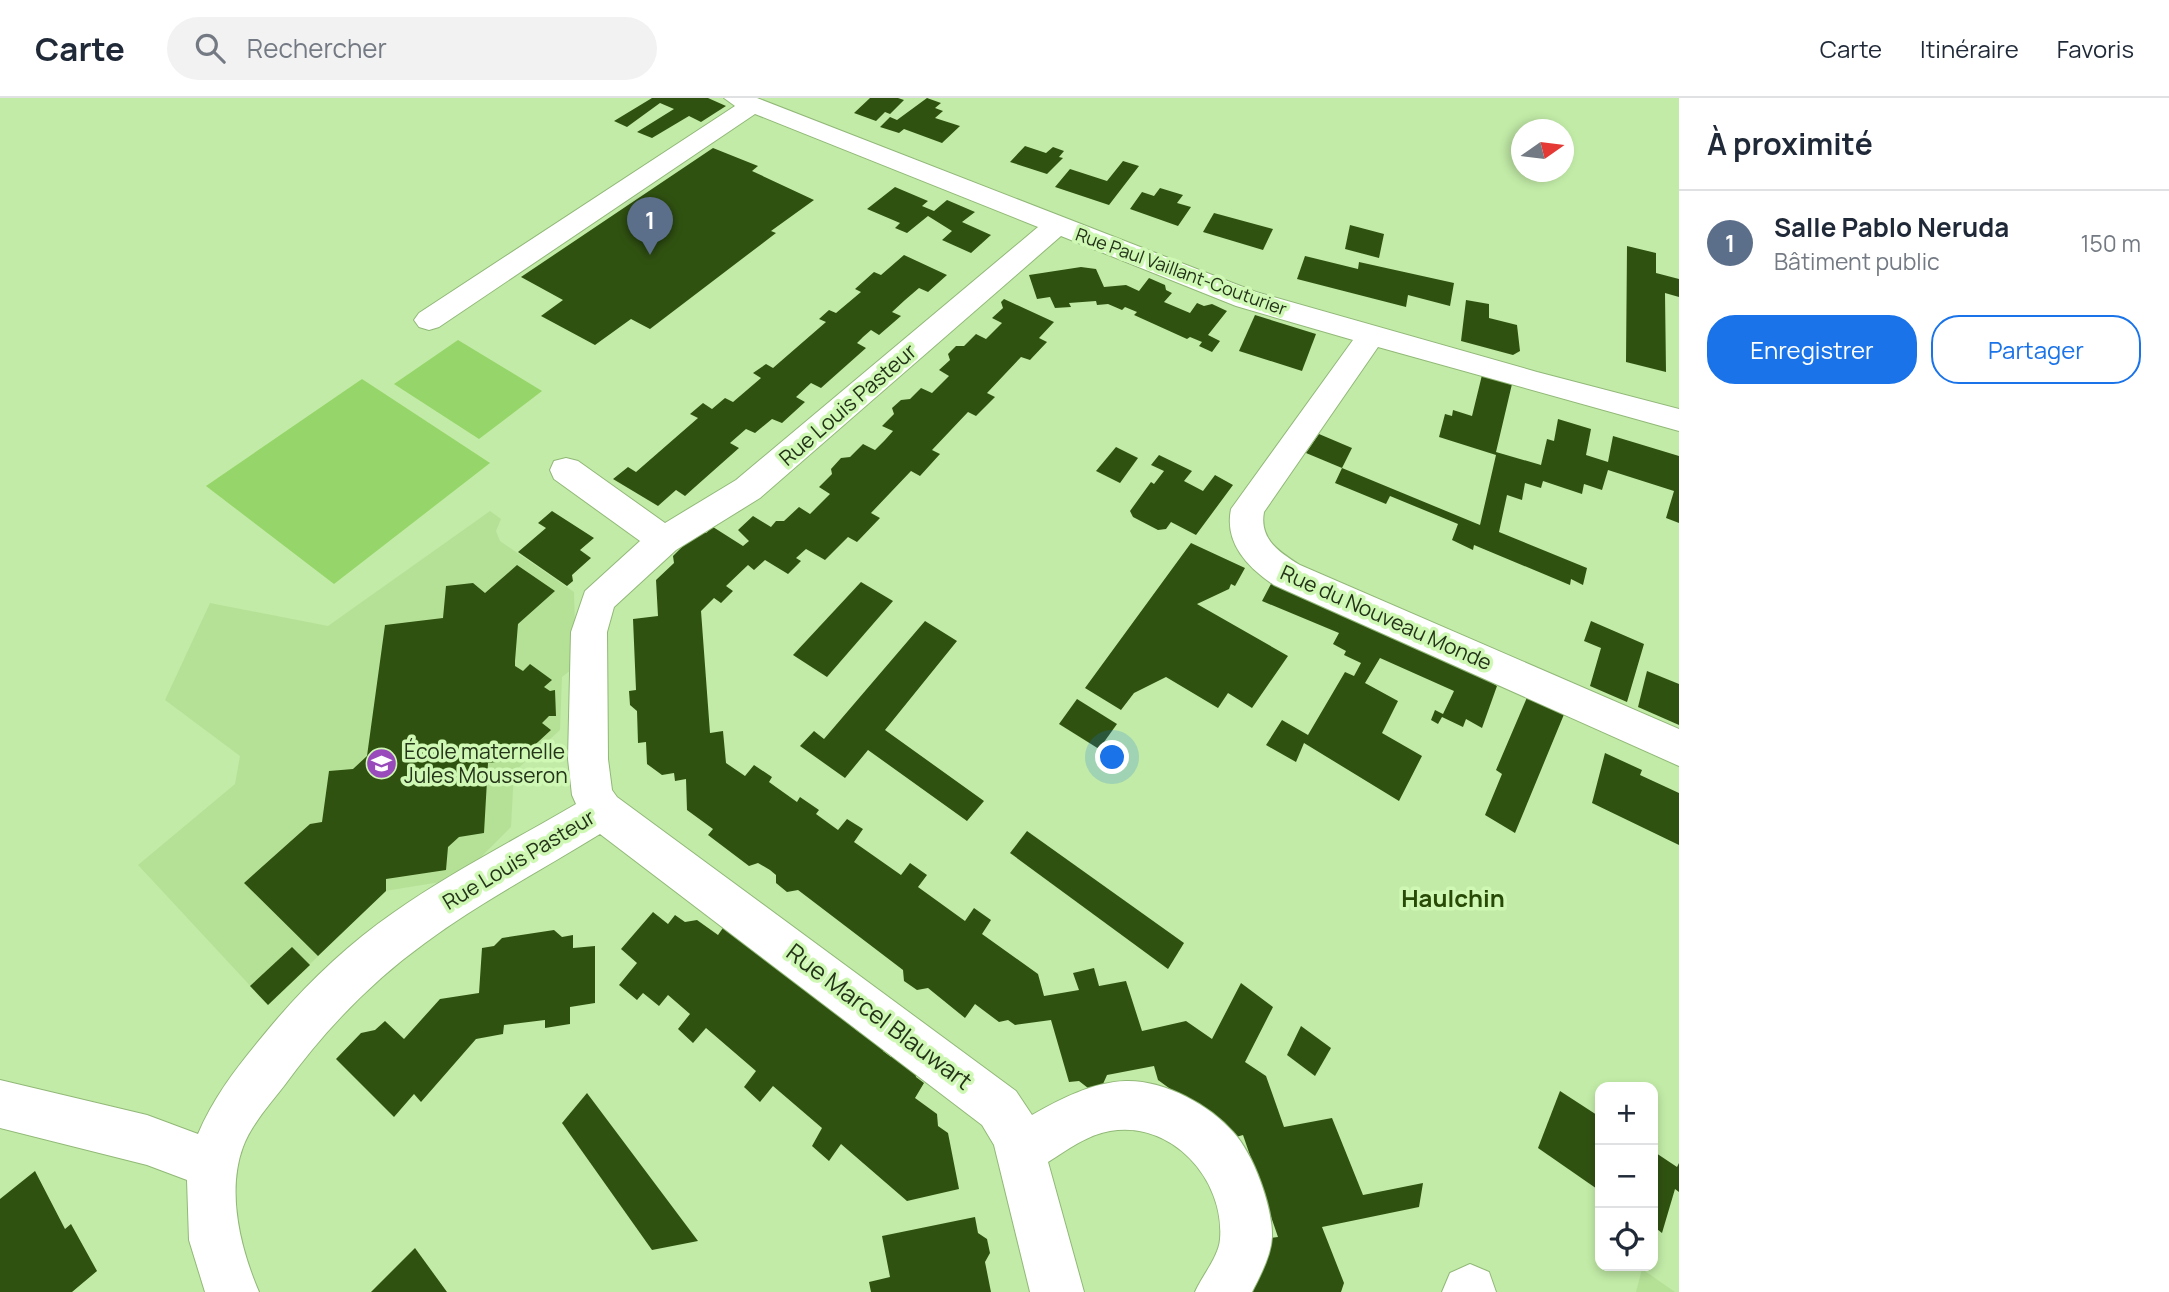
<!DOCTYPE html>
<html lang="fr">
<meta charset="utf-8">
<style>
:root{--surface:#fff;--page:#f2f2f3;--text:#1f2937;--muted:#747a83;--line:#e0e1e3;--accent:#1a73e8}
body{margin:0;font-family:Manrope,sans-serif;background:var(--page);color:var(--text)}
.controls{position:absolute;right:21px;bottom:21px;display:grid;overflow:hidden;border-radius:14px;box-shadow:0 4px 10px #0003}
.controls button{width:63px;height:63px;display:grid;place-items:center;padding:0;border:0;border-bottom:2px solid var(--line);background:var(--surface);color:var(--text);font:35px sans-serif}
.compass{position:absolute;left:1511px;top:21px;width:63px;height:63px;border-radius:50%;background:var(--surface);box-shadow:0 4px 10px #0003;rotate:76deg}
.you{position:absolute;left:1113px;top:660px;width:24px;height:24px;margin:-18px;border:5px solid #fff;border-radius:50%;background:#1a73e8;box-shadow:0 0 0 10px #1a73e833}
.badge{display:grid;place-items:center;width:46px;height:46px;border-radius:50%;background:var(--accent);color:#fff;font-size:23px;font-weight:700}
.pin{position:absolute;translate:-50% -58px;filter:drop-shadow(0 2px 4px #0008)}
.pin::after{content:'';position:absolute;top:37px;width:24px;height:21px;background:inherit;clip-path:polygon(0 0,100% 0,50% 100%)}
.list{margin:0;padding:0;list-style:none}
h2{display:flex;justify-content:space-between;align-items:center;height:91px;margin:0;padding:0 28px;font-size:30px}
h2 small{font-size:23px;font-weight:400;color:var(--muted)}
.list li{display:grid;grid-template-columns:46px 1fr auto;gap:21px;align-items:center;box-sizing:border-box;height:105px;padding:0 28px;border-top:2px solid var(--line)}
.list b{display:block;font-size:26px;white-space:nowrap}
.list p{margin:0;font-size:23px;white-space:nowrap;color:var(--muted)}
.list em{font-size:23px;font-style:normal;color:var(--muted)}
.actions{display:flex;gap:14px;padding:21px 28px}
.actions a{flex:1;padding:16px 0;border:2px solid var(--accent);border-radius:28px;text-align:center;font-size:24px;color:var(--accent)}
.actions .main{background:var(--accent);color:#fff}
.icon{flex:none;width:38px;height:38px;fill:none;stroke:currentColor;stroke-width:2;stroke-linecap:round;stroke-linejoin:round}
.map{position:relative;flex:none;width:1679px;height:1194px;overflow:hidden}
header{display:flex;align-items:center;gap:42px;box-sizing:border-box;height:98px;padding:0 35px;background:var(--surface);border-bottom:2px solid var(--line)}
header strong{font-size:33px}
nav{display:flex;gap:38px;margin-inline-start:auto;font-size:24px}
.search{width:490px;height:63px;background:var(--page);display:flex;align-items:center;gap:18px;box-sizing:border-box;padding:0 24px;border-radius:38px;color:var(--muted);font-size:26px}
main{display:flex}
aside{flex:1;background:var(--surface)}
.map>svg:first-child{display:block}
.built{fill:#b5e197}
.green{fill:#96d569}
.building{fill:#305211}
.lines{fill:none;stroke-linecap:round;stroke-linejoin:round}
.minor-casing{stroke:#91b877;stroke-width:2}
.minor{fill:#fff;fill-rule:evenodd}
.labels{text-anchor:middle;stroke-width:7;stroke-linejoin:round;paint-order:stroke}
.far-street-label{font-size:18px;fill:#243419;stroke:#cff8b4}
.street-label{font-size:21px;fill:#243419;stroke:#cff8b4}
.poi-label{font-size:21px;fill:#243419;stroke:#cff8b4;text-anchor:start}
.quarter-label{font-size:24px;font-weight:bold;fill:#284a07;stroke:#cff8b4}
.near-street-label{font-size:24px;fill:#243419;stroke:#cff8b4}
</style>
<header>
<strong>Carte</strong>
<div class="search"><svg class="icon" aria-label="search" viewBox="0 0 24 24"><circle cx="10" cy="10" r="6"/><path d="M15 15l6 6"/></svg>Rechercher</div>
<nav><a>Carte</a><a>Itinéraire</a><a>Favoris</a></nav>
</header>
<main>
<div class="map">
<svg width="1679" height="1194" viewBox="0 0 1679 1194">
<rect width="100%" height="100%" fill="#c2eba7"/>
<g class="built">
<polygon points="490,413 501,421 496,433 500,443 574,494 576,568 562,579 560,632 514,674 511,729 459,781 385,793 268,907 138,767 235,686 240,658 165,602 210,505 328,528"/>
<polygon points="1642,1171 1675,1194 1636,1194"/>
</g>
<g class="green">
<polygon points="458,242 542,293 479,341 394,286"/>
<polygon points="362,281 490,365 334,486 206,388"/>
</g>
<g class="building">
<polygon points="652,0 708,0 726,8 701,24 689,18 652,40 637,34 674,11 660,5 627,29 614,23"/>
<polygon points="870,0 898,0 904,2 890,16 885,14 876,23 854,15"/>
<polygon points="927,0 941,5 935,10 943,13 935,20 960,28 942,45 904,31 899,35 880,29 890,19 897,22"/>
<polygon points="1025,48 1046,55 1053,49 1064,53 1059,59 1063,60 1047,76 1010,64"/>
<polygon points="713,50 758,68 752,73 814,102 771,133 776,135 650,231 631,221 595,247 541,218 563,202 521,179"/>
<polygon points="1123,63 1139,68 1109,107 1055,89 1070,71 1107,83"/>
<polygon points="895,89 928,103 922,108 934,113 947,102 975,114 962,124 991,137 971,155 942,142 952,133 928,118 907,135 895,130 900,125 867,111"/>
<polygon points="1160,90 1183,97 1177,105 1191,109 1178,128 1130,111 1142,94 1154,98"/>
<polygon points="1214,115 1273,131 1263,152 1203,134"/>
<polygon points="1350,127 1384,136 1379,160 1345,151"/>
<polygon points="1627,148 1656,155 1656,175 1679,181 1679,199 1665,195 1666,274 1626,264"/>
<polygon points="904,157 947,177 928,194 919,190 905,202 892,214 901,218 879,237 871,232 863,239 857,245 866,250 821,290 811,285 796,299 805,304 782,325 772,321 755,335 746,331 730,345 739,350 695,389 685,398 676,392 658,408 613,381 628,369 636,374 698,320 690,316 703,305 712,311 725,300 733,304 761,280 753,275 766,266 773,270 826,224 819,221 829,212 836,215 861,194 855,191 874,174 881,177"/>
<polygon points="1305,158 1358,171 1359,164 1454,185 1450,208 1408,197 1406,209 1297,181"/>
<polygon points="1081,169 1096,171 1104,189 1126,187 1139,193 1149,180 1165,187 1166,192 1172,195 1164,204 1190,215 1197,205 1204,208 1212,206 1227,213 1208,237 1220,243 1212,254 1199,248 1202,244 1190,239 1187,241 1134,217 1137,214 1125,209 1122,212 1108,206 1097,207 1096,203 1069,205 1071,209 1055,210 1050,199 1037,201 1029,177"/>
<polygon points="1004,201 1054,224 1039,240 1047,244 1030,262 1021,259 987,295 995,299 976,318 968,314 932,352 940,356 920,378 911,373 871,415 880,420 857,444 848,439 825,462 806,451 796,460 801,463 788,476 765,462 754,472 748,467 726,488 733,493 721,505 714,500 701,513 710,635 723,633 726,665 745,678 754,667 772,679 769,684 797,704 800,699 819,712 816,716 838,732 847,721 863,731 854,744 901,777 910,765 927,777 918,789 965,823 974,810 991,822 982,836 1038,876 1044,898 1079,892 1073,875 1094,870 1099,888 1126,883 1142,933 1186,923 1212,941 1241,885 1273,909 1245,964 1266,978 1284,1029 1332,1020 1363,1097 1423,1085 1419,1109 1322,1129 1344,1185 1341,1194 1235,1194 1269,1140 1278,1139 1243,1037 1236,1039 1158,982 1154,968 1107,977 1103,986 1088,990 1079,983 1069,984 1051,922 1015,927 1008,922 999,924 975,906 965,920 928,890 917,892 904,883 903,872 802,795 798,792 787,794 776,785 776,777 770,772 758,765 749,768 708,737 713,731 687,712 686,681 675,683 674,675 662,677 647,666 646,644 638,645 637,613 630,607 629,593 636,592 633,521 658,518 656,482 674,465 673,458 696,435 706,435 713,429 743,448 749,443 738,432 753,418 771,429 776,423 784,423 799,409 810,416 830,396 819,389 832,376 831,371 841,360 850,359 863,346 875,352 885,342 893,333 882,328 894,316 892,310 901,302 910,301 921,290 932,295 949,278 939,272 950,262 948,256 956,248 964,248 976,236 986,241 1002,225 992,220 1003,210 1001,204"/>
<polygon points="1466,202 1489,206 1489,220 1517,227 1520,253 1513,257 1461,243"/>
<polygon points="1255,217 1316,236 1302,273 1239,253"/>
<polygon points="1482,277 1512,286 1496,354 1541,367 1547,341 1554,343 1558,321 1591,331 1586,357 1608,364 1613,338 1679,358 1679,425 1666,420 1674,393 1608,372 1602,392 1584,386 1582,396 1543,383 1541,390 1525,385 1522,402 1507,397 1499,434 1587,470 1583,487 1571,481 1570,487 1474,447 1473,452 1452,442 1458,426 1390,398 1386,406 1335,385 1342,370 1480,427 1496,357 1439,339 1445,316 1452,318 1453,312 1472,318"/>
<polygon points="1319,336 1352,350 1342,370 1306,355"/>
<polygon points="1116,349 1138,360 1120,385 1096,373"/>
<polygon points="1159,357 1192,373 1184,383 1203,393 1215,377 1233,387 1196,437 1171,424 1166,431 1158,432 1133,419 1130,413 1151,384 1154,386 1164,373 1151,367"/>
<polygon points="552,413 594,440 580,452 591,460 572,477 573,483 567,488 518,454 546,430 538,425"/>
<polygon points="1191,445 1245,470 1235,488 1231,486 1229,491 1197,506 1288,558 1252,610 1228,595 1218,610 1166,579 1134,595 1121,612 1085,590"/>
<polygon points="517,467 555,493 518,526 515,563 515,568 523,573 530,566 552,582 544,589 550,593 555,592 556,618 549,618 542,625 551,632 526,655 518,648 513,654 513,662 488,665 484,735 459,739 448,749 446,772 386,781 386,793 318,858 244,785 310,726 322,724 329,673 353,671 367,658 385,527 443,520 446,488 473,485 485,495"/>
<polygon points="1273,482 1489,580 1489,583 1497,588 1482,630 1466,621 1463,629 1442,619 1438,626 1431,622 1435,612 1443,616 1454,593 1380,560 1365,585 1398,603 1382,635 1422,658 1399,703 1304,645 1296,664 1266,647 1282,622 1308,637 1345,574 1354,578 1361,565 1344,557 1346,553 1333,546 1339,535 1262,503"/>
<polygon points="861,484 893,503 827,579 793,557"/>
<polygon points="925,523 957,543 885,632 984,703 967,723 868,652 845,680 800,648 814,633 824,641"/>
<polygon points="1591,523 1644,546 1627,604 1590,588 1601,550 1584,543"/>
<polygon points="1647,573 1679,586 1679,627 1638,609"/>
<polygon points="1528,597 1565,614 1515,735 1485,717 1502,676 1496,672"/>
<polygon points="1077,601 1117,626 1099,651 1059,626"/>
<polygon points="1605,655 1642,672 1640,677 1679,695 1679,747 1592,705"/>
<polygon points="1027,733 1184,845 1168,871 1010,755"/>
<polygon points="653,814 668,826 675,817 685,824 697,822 718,837 725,827 860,935 871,932 883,942 883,953 891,959 901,957 914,966 916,979 924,985 915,1000 937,1016 938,1028 948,1035 959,1091 907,1103 841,1046 829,1063 812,1048 822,1030 773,988 760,1004 744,989 756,973 706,930 693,945 678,931 690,916 668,897 659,908 643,895 637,902 619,887 637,865 621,851"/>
<polygon points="554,832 562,839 573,837 573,850 595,848 595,905 570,909 570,926 545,930 545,922 504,927 503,936 476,941 421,1004 414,996 394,1019 336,961 361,935 375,932 385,923 404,941 440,901 479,895 482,850 494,848 502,840"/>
<polygon points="292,849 310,867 268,907 250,888"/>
<polygon points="1301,928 1331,950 1315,978 1287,957"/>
<polygon points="1560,993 1600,1019 1600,1093 1538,1050"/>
<polygon points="587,995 698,1143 652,1152 562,1025"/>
<polygon points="1653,1053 1677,1069 1679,1065 1679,1094 1675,1091 1662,1135 1653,1128"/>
<polygon points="35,1073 65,1131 71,1126 97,1173 72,1194 0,1194 0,1101"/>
<polygon points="975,1119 978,1135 987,1141 990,1155 985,1164 991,1194 871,1194 869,1184 890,1179 882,1138"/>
<polygon points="415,1150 447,1194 371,1194"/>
</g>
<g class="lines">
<defs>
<g id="minor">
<path d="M724 0H757L1256 194 1537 274 1679 311V333L1378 249 1264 414C1259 441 1279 454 1300 467L1679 631V668L1274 487C1248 470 1224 445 1231 411L1353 242 1236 208 1061 138 760 400 676 452 614 509 607 534 608 661 612 692 617 699 1016 993 1032 1017C1060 1001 1093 984 1126 983 1164 982 1210 1007 1234 1035 1254 1057 1273 1110 1272 1139 1271 1158 1260 1178 1252 1194H1195C1202 1178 1219 1158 1220 1141 1225 1081 1171 1022 1110 1033 1087 1037 1067 1052 1048 1064L1084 1194H1030L994 1047 982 1027 600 736C542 772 480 804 425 845 371 884 323 934 284 988 270 1006 251 1027 243 1049 226 1095 241 1152 259 1194H205L189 1142 187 1082 147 1067 0 1030V982L147 1017 198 1036C213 1000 237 969 262 939 300 892 344 849 393 815 451 774 515 742 576 706L572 697 568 661 571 534 585 493 640 443 554 381 550 372 554 363 566 360 578 363 665 425 736 382 1038 129 755 16 439 229 429 232 419 229 414 222 419 215 735 8Z"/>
<polygon points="1470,1166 1489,1174 1496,1194 1442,1194 1450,1175"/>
</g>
</defs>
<use href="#minor" class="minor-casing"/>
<use href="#minor" class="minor"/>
</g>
<defs>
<symbol id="school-disc" viewBox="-11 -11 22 22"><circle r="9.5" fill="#994bbc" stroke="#cff8b4"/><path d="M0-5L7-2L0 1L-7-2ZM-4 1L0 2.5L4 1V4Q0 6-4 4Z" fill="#fff"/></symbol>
</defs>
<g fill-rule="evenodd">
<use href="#school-disc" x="364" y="648" width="35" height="35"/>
</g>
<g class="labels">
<g class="far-street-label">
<text transform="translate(1181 174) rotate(20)" y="6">Rue Paul Vaillant-Couturier</text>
</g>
<g class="street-label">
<text transform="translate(848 307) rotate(-41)" y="7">Rue Louis Pasteur</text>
<text transform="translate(1386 520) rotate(24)" y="7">Rue du Nouveau Monde</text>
<text transform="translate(519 762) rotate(-31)" y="7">Rue Louis Pasteur</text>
</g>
<g class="poi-label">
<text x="404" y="661">École maternelle<tspan x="404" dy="24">Jules Mousseron</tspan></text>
</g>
<g class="quarter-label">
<text x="1453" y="809">Haulchin</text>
</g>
<g class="near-street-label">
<text transform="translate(879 919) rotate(37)" y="8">Rue Marcel Blauwart</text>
</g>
</g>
</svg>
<div class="controls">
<button>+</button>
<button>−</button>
<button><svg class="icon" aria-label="locate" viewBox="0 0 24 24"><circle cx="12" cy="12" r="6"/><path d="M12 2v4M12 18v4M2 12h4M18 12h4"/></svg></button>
</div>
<svg class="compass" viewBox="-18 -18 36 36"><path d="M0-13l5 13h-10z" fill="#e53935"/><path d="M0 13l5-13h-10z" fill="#747a83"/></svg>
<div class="you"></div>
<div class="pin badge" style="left:650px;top:157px;background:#5c6f8a">1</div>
</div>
<aside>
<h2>À proximité<small></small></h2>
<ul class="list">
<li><span class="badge" style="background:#5c6f8a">1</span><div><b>Salle Pablo Neruda</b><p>Bâtiment public</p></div><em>150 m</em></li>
</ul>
<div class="actions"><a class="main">Enregistrer</a><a>Partager</a></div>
</aside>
</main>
